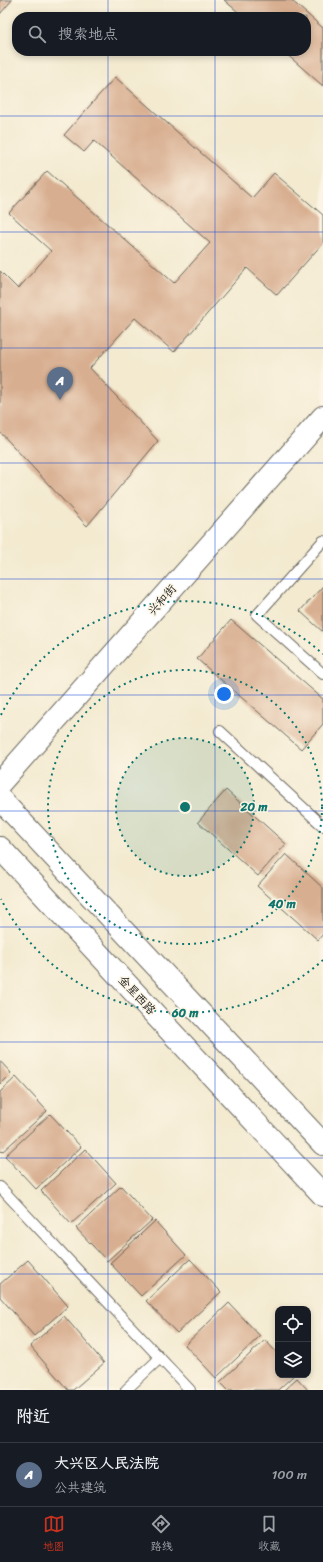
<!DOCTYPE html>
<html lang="zh">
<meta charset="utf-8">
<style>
:root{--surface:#171b24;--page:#242831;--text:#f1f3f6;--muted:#9ea1a6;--line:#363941;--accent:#c8321e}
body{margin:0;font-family:Sriracha,"LXGW WenKai TC",sans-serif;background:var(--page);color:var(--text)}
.controls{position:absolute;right:12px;bottom:12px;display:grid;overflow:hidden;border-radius:8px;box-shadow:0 2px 6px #0003}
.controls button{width:36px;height:36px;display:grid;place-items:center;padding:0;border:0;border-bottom:1px solid var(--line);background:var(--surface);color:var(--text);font:20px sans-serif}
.you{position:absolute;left:224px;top:694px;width:14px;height:14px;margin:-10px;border:3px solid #fff;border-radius:50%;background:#1a73e8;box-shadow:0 0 0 6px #1a73e833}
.badge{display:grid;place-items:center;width:26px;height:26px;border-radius:50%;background:var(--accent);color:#fff;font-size:13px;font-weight:700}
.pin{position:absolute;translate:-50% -33px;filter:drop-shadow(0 1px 2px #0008)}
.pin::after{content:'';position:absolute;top:21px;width:14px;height:12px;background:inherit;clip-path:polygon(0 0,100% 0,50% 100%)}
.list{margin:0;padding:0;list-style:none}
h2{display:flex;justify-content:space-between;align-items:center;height:52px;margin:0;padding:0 16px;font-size:17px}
h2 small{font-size:13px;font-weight:400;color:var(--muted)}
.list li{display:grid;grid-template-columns:26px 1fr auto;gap:12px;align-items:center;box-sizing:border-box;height:64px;padding:0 16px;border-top:1px solid var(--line)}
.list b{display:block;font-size:15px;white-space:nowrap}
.list p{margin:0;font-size:13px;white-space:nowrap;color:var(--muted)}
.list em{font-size:13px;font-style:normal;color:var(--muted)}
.icon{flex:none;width:22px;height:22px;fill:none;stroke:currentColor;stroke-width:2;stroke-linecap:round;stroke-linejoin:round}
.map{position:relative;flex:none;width:323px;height:1390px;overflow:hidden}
.search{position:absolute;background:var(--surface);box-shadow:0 2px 6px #0003;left:12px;right:12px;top:12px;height:44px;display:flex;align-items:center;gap:10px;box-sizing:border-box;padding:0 14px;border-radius:16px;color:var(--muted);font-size:15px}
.sheet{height:116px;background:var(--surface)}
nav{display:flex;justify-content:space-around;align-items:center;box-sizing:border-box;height:56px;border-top:1px solid var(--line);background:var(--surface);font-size:11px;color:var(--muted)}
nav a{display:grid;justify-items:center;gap:2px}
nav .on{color:var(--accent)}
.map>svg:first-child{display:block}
.building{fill:#d8ae90}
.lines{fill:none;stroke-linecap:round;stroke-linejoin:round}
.lane-casing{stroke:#67645b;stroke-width:12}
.secondary-casing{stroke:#67645b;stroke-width:24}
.primary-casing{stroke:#67645b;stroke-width:24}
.lane{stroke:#fff;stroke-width:10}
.secondary{stroke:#fff;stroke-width:22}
.primary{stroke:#fff;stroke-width:22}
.grid{fill:none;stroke:#1d4ed8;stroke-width:1;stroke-opacity:0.55}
.ring{fill:none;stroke:#0f766e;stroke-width:2;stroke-dasharray:2 4}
.labels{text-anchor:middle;stroke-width:3;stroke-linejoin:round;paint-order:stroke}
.street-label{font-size:12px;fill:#1c1c1c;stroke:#fcf5e5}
.centre{fill:#0f766e;stroke:#fcf5e5;stroke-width:2}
.ring-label{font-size:12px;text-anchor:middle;font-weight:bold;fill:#0f766e;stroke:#fcf5e5;stroke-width:3;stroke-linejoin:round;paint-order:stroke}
</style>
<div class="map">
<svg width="323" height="1390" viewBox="0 0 323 1390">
<rect width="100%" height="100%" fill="#fcf5e5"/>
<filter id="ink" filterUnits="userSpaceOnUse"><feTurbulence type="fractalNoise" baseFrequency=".025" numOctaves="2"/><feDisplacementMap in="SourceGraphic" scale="8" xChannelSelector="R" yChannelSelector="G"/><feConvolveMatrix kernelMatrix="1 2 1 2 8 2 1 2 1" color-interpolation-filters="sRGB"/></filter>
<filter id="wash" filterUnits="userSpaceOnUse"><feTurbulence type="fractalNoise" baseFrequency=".012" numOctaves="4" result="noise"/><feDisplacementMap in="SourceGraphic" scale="16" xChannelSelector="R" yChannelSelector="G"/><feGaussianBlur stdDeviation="0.9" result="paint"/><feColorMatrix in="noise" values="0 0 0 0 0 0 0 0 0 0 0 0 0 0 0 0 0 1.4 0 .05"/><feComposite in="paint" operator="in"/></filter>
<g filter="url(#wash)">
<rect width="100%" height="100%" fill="#f3ead0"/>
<g id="blocks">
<g class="building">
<polygon points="0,0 12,0 0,14"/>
<polygon points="224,0 291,0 323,28 323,86 283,51 306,51 306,17 244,17"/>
<polygon points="115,77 252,198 274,173 323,215 323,243 277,295 247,268 174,352 135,318 90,368 158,441 87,526 0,432 0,271 18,289 51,251 9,213 47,171 174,283 210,243 94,141 84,152 64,135"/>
<polygon points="323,586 323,632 300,611"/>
<polygon points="231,620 323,699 323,724 301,749 197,659"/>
<polygon points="226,790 286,844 258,876 198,822"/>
<polygon points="286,854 323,888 323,934 318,940 257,886"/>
<polygon points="0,1061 11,1073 0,1084"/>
<polygon points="16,1077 47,1111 2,1152 0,1150 0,1092"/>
<polygon points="50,1114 81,1147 36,1189 5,1156"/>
<polygon points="85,1149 116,1183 71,1224 41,1191"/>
<polygon points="121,1186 152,1220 107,1261 76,1228"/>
<polygon points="155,1221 186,1255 141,1296 110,1263"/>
<polygon points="190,1259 221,1292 177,1333 146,1301"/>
<polygon points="28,1260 68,1306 34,1336 0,1297 0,1284"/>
<polygon points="229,1303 260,1336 216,1378 185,1345"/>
<polygon points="64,1316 104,1363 73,1390 68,1390 30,1346"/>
<polygon points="265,1340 278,1354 278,1375 294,1375 278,1390 228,1390 220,1382"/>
<polygon points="297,1378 308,1390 284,1390"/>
</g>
</g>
</g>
<g filter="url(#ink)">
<use href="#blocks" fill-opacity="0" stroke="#67645b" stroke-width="1"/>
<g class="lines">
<defs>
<g id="lane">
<polyline points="323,541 257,615 323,674"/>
<polyline points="220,731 323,826"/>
<polyline points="0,1187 190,1390"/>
<polyline points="126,1390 160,1358"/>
</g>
<polyline id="secondary" points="0,783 323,417"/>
<g id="primary">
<polyline points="0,799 323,1144"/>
<polyline points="0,848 323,1195"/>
</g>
</defs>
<use href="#lane" class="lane-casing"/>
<use href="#secondary" class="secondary-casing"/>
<use href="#primary" class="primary-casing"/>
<use href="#lane" class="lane"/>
<use href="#secondary" class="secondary"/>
<use href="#primary" class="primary"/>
</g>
</g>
<path class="grid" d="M108 0V17M215 0V17M108 51V1390M215 51V1390M0 116H323M0 232H323M0 348H323M0 463H323M0 579H323M0 695H323M0 811H323M0 927H323M0 1042H323M0 1158H323M0 1274H323"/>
<circle cx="185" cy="807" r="69" fill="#0f766e" fill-opacity=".12"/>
<g class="ring">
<circle cx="185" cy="807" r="69"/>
<circle cx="185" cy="807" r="137"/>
<path d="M323 960A206 206 0 0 1 1 899M1 715A206 206 0 0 1 323 654"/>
</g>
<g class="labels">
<g class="street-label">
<text transform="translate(162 600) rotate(-49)" y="4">兴和街</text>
<text transform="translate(137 995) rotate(47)" y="4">金星西路</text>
</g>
</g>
<circle cx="185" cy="807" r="6" class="centre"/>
<g class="ring-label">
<text x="254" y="811">20 m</text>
<text x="282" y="908">40 m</text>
<text x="185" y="1017">60 m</text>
</g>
</svg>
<div class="controls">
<button><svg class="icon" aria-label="locate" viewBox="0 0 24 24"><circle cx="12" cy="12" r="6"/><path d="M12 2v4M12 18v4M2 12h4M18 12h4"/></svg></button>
<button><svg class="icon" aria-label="layers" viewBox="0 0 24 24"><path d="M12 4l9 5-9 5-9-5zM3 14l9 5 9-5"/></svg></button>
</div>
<div class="you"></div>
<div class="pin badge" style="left:60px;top:400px;background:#5c6f8a">A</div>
<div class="search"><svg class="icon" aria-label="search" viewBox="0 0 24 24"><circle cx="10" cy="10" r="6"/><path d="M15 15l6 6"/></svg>搜索地点</div>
</div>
<section class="sheet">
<h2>附近<small></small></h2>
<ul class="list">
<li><span class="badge" style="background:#5c6f8a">A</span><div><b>大兴区人民法院</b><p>公共建筑</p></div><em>100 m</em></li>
</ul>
</section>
<nav>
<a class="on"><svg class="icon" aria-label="map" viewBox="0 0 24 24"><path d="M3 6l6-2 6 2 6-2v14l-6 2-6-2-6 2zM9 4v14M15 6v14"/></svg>地图</a>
<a><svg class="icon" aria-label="directions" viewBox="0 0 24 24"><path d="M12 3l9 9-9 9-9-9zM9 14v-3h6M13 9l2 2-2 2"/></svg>路线</a>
<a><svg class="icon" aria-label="saved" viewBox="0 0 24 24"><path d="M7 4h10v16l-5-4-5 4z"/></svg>收藏</a>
</nav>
